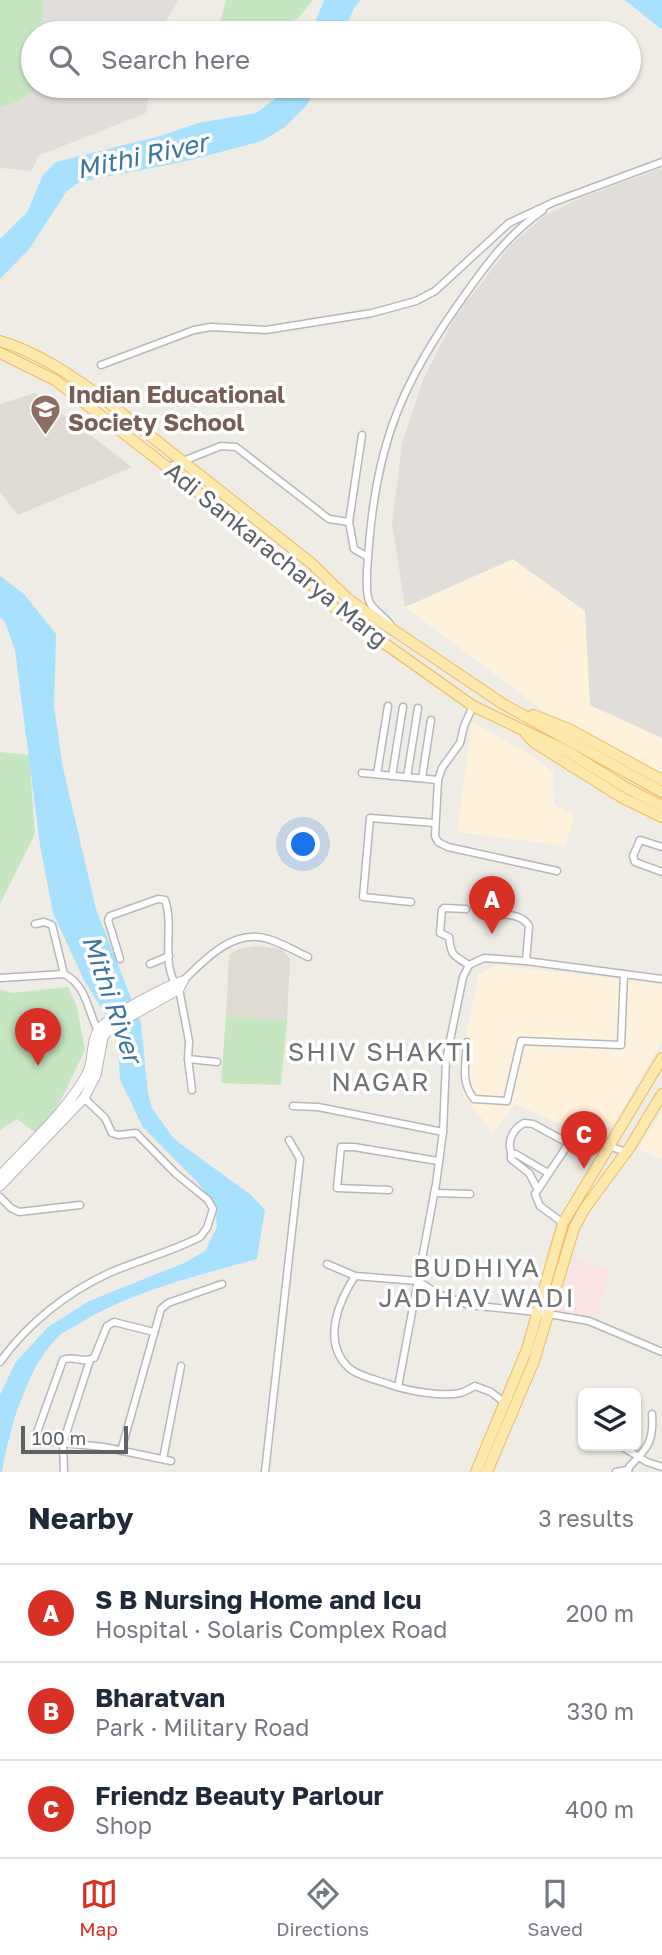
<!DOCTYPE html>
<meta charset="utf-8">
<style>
:root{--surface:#fff;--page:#f6f6f7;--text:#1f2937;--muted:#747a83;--line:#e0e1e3;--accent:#d93025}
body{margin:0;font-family:"Golos Text",sans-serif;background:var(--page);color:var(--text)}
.controls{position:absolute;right:21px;bottom:21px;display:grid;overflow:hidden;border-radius:10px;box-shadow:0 2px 5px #0004}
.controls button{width:63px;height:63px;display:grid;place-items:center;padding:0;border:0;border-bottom:2px solid var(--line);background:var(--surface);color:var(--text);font:35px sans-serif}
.scale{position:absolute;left:21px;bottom:18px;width:107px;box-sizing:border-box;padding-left:7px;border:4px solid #5d6266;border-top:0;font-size:19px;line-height:24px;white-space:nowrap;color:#5d6266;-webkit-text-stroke:5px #fff;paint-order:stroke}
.you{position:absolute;left:304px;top:845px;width:24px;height:24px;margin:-18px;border:5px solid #fff;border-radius:50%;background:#1a73e8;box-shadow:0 0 0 10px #1a73e833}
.badge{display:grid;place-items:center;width:46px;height:46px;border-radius:50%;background:var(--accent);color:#fff;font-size:23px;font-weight:700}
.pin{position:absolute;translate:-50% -58px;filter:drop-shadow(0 2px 4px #0008)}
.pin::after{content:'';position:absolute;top:37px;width:24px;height:21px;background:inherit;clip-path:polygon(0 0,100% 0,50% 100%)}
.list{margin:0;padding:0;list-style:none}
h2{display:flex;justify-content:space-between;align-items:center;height:91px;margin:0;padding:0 28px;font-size:30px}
h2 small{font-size:23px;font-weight:400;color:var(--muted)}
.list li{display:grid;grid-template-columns:46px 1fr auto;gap:21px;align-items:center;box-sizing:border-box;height:98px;padding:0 28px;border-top:2px solid var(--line)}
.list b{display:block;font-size:26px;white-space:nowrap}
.list p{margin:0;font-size:23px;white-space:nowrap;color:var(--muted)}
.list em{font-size:23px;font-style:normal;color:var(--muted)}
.icon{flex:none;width:38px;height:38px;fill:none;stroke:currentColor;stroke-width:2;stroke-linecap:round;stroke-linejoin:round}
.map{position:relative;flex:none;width:662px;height:1472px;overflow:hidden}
.search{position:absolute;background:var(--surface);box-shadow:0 2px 5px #0004;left:21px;right:21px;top:21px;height:77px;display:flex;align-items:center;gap:18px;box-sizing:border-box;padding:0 24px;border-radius:38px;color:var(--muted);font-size:26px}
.sheet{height:385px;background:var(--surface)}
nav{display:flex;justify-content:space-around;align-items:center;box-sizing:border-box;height:98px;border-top:2px solid var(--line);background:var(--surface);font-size:19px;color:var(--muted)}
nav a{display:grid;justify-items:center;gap:4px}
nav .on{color:var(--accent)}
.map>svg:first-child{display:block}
.commercial{fill:#fef2dc}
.industrial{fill:#e1deda}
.education{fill:#dfdbd3}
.medical{fill:#fbe2e3}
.green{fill:#c6e6c2}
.water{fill:#a7e1fe}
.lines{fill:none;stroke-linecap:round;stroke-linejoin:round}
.street-casing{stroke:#b6b8bc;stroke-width:9}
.secondary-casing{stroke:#b4b9bd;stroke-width:11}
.primary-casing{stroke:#f0b85d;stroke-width:12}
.street{stroke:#fff;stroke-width:6}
.secondary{stroke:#fff;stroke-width:9}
.primary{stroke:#fee9ac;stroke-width:10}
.labels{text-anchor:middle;stroke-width:7;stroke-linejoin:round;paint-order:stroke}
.education-label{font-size:24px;font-weight:bold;fill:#785e54;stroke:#fff;text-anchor:start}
.street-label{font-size:24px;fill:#5d6266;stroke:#fff}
.water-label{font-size:26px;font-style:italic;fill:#3d779f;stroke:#fff}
.neighbourhood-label{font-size:26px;letter-spacing:2px;fill:#6e7478;stroke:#fff}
</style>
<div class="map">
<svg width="662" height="1472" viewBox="0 0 662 1472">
<rect width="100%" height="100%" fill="#efece5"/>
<g class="commercial">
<polygon points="513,559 585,611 590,705 662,738 662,774 548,714 405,607"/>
<polygon points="472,722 529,754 553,772 554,804 575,816 565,846 457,832"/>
<polygon points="498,965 662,984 662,1041 615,1122 595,1139 515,1104 493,1132 464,1097 459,1066 479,974"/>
<polygon points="662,1112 662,1159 638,1149"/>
</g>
<g class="industrial">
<polygon points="0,0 178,0 159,33 33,33 33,86 150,86 146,113 38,156 32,171 0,168"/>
<polygon points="662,168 662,738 590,705 585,611 513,559 405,607 392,524 402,443 423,380 455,317 510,246 544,216 578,199"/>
</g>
<g class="education">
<polygon points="35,393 132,467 18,515 0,492 0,404"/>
<polygon points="256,946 282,949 290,959 287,1020 226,1016 229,955 239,949"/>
</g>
<polygon class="medical" points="574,1258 611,1271 592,1324 557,1310"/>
<g class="green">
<polygon points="0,0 43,0 42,33 33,33 33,86 40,86 20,100 0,108"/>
<polygon points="226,0 313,0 300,16 279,33 217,33"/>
<polygon points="0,752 29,755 35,834 0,904"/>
<polygon points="68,987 77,1007 85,1050 59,1104 36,1133 17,1119 0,1130 0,989 12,993"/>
<polygon points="226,1016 287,1020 281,1085 221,1083"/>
</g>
<g class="water">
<polygon points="324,0 361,0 354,8 343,33 311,33"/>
<polygon points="625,0 662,0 662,30"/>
<polygon points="287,86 319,86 306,106 285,127 262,141 187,161 79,182 66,192 30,248 0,279 0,239 27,212 43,175 56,162 160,136 198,123 256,113 278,97"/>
<path d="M0 576 24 594 56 634 54 707 63 768 96 909 141 1023 148 1094 152 1108 174 1139 251 1195 265 1210 257 1259C197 1276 131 1291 77 1325 72 1328 64 1331 59 1336 27 1366 9 1430 2 1472H0V1395L15 1363 48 1327 89 1301 184 1263 205 1251 217 1227 215 1206 198 1183 143 1127 120 1080 117 1033 84 980 53 913 40 845 15 650 5 622 0 617Z"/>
</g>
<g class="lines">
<defs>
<g id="street">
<polyline points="101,365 194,330 211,327 266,330 372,313 416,301 435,291 509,223 554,202 662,162"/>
<polyline points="168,467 221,446 236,447 329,519 349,522 362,435"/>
<polyline points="349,522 354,549 368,557"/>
<path d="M391 626C386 617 375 612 370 603 364 593 368 558 369 545 377 441 404 379 464 296 488 262 509 234 543 210"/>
<polyline points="473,706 464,726 460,743 442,768 438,780 435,836 438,842 448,847 557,871"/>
<polyline points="362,773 438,780"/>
<polyline points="377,774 388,706"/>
<polyline points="392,776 403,707"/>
<polyline points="407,777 418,708"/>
<polyline points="422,778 431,720"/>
<polyline points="662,847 640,840 633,856 635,862 662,872"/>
<polyline points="411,902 363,897 370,818 435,823"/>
<path d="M466 909 444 908 442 910 440 933 449 937C451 956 453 955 469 965"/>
<path d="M501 914C512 915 523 916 529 926L526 961"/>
<polyline points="35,924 44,922 52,925 64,974"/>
<path d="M120 959 108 920 110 916 158 899 165 900C175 928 159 965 179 989L189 1041 188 1059 192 1090"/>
<polyline points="150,964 169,956"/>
<polyline points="469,965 484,958 526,961 662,979"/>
<path d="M0 978 64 974C87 985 88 1013 99 1033"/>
<path d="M183 981C205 959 234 928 268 939 282 943 295 951 308 957"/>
<path d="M467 1042C466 1063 460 1082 474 1099L507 1101 521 1041 621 1045 624 974"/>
<polyline points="188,1059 217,1062"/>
<polyline points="293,1106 318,1107 443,1132"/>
<path d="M512 1154C506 1142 513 1129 524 1123L533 1124 568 1143"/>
<polyline points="537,1188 529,1173 511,1159 511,1155 516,1154 548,1173"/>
<polyline points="389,1190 337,1188 341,1147 354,1147 438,1161"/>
<polyline points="434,1193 470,1194"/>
<polyline points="0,1197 11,1208 19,1212 80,1205"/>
<polyline points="563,1223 540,1206 535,1194 571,1140 582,1137 626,1152"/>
<polyline points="327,1264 355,1276"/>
<polyline points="90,1360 63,1443 104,1447 171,1461"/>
<path d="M0 1362C27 1324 66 1293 109 1273 139 1260 171 1252 200 1237L207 1228 213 1209 208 1200 175 1173 136 1133 118 1135 112 1133 105 1118 84 1098"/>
<polyline points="398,1387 436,1184 443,1132 446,1060 463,977 469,965"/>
<path d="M506 1404 491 1392 475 1386C471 1388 465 1392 460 1393 442 1397 409 1391 391 1385 378 1380 356 1376 347 1366 322 1340 339 1301 355 1276L418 1281 438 1294 469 1305 537 1312 589 1321 662 1352"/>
<polyline points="621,1446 647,1462 662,1467"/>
<polyline points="121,1451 161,1309 168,1303 222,1284"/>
<polyline points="163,1459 181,1366"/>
<path d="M64 1472 63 1443 40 1439 36 1435 63 1360C73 1355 83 1364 94 1358L107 1326 114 1322 154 1332"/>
<polyline points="265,1472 300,1159 289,1140"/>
<polyline points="616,1472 627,1470"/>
<path d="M628 1472 629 1467C648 1448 654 1441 652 1414"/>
</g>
<g id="secondary">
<path d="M0 1176C28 1145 67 1111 87 1074 94 1061 90 1040 100 1028 112 1015 165 986 183 981"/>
<polyline points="0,1186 84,1098 96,1075 103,1037 110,1028 179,989 183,981"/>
</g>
<g id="primary">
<path d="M0 341C37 352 69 374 100 396L311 563 347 598 365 611 503 704 662 792"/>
<polyline points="0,353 55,380 171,470 314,587 336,609 473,706 567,751 625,787 662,806"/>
<polyline points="533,715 569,729 662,780"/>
<polyline points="526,734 535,743 621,797 662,817"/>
<polyline points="476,1472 527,1349 563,1223 662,1058"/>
<polyline points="487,1472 534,1361 574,1228 585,1208 630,1147 662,1094"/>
</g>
</defs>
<use href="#street" class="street-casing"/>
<use href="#secondary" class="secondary-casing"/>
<use href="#primary" class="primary-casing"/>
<use href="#street" class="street"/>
<use href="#secondary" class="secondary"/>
<use href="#primary" class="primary"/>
</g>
<defs>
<symbol id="school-pin" viewBox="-11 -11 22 30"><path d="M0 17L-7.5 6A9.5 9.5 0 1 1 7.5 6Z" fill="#8d6e63" stroke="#fff"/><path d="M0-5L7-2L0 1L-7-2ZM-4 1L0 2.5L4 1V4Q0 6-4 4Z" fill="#fff"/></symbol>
</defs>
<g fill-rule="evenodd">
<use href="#school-pin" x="28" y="392" width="35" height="47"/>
</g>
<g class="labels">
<g class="education-label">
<text x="68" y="403">Indian Educational<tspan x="68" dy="28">Society School</tspan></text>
</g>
<g class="street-label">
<text transform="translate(276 555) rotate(39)" y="8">Adi Sankaracharya Marg</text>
</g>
<g class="water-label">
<text transform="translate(142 156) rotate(-12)" y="9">Mithi River</text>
<text transform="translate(112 999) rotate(71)" y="9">Mithi River</text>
</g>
<g class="neighbourhood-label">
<text x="381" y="1061">SHIV SHAKTI<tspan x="381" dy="30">NAGAR</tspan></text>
<text x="477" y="1277">BUDHIYA<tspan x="477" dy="30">JADHAV WADI</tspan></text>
</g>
</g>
</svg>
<div class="controls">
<button><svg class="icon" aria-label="layers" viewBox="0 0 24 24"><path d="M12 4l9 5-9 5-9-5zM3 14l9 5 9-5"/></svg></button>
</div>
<div class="scale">100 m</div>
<div class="you"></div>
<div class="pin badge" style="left:492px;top:934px">A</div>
<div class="pin badge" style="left:38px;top:1066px">B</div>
<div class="pin badge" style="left:584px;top:1169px">C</div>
<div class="search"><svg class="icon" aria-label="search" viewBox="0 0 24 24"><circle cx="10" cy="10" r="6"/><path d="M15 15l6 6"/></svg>Search here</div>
</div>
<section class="sheet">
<h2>Nearby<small>3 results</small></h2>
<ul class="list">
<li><span class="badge">A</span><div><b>S B Nursing Home and Icu</b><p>Hospital · Solaris Complex Road</p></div><em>200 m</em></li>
<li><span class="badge">B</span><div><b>Bharatvan</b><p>Park · Military Road</p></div><em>330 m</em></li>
<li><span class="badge">C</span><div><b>Friendz Beauty Parlour</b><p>Shop</p></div><em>400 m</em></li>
</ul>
</section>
<nav>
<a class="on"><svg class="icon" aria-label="map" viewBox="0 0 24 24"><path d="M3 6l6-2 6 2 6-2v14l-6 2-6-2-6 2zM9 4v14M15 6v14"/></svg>Map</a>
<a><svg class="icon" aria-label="directions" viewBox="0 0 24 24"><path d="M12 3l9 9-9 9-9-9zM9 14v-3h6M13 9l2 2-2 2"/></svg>Directions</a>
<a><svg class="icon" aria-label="saved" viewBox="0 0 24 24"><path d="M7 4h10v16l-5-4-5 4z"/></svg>Saved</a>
</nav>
